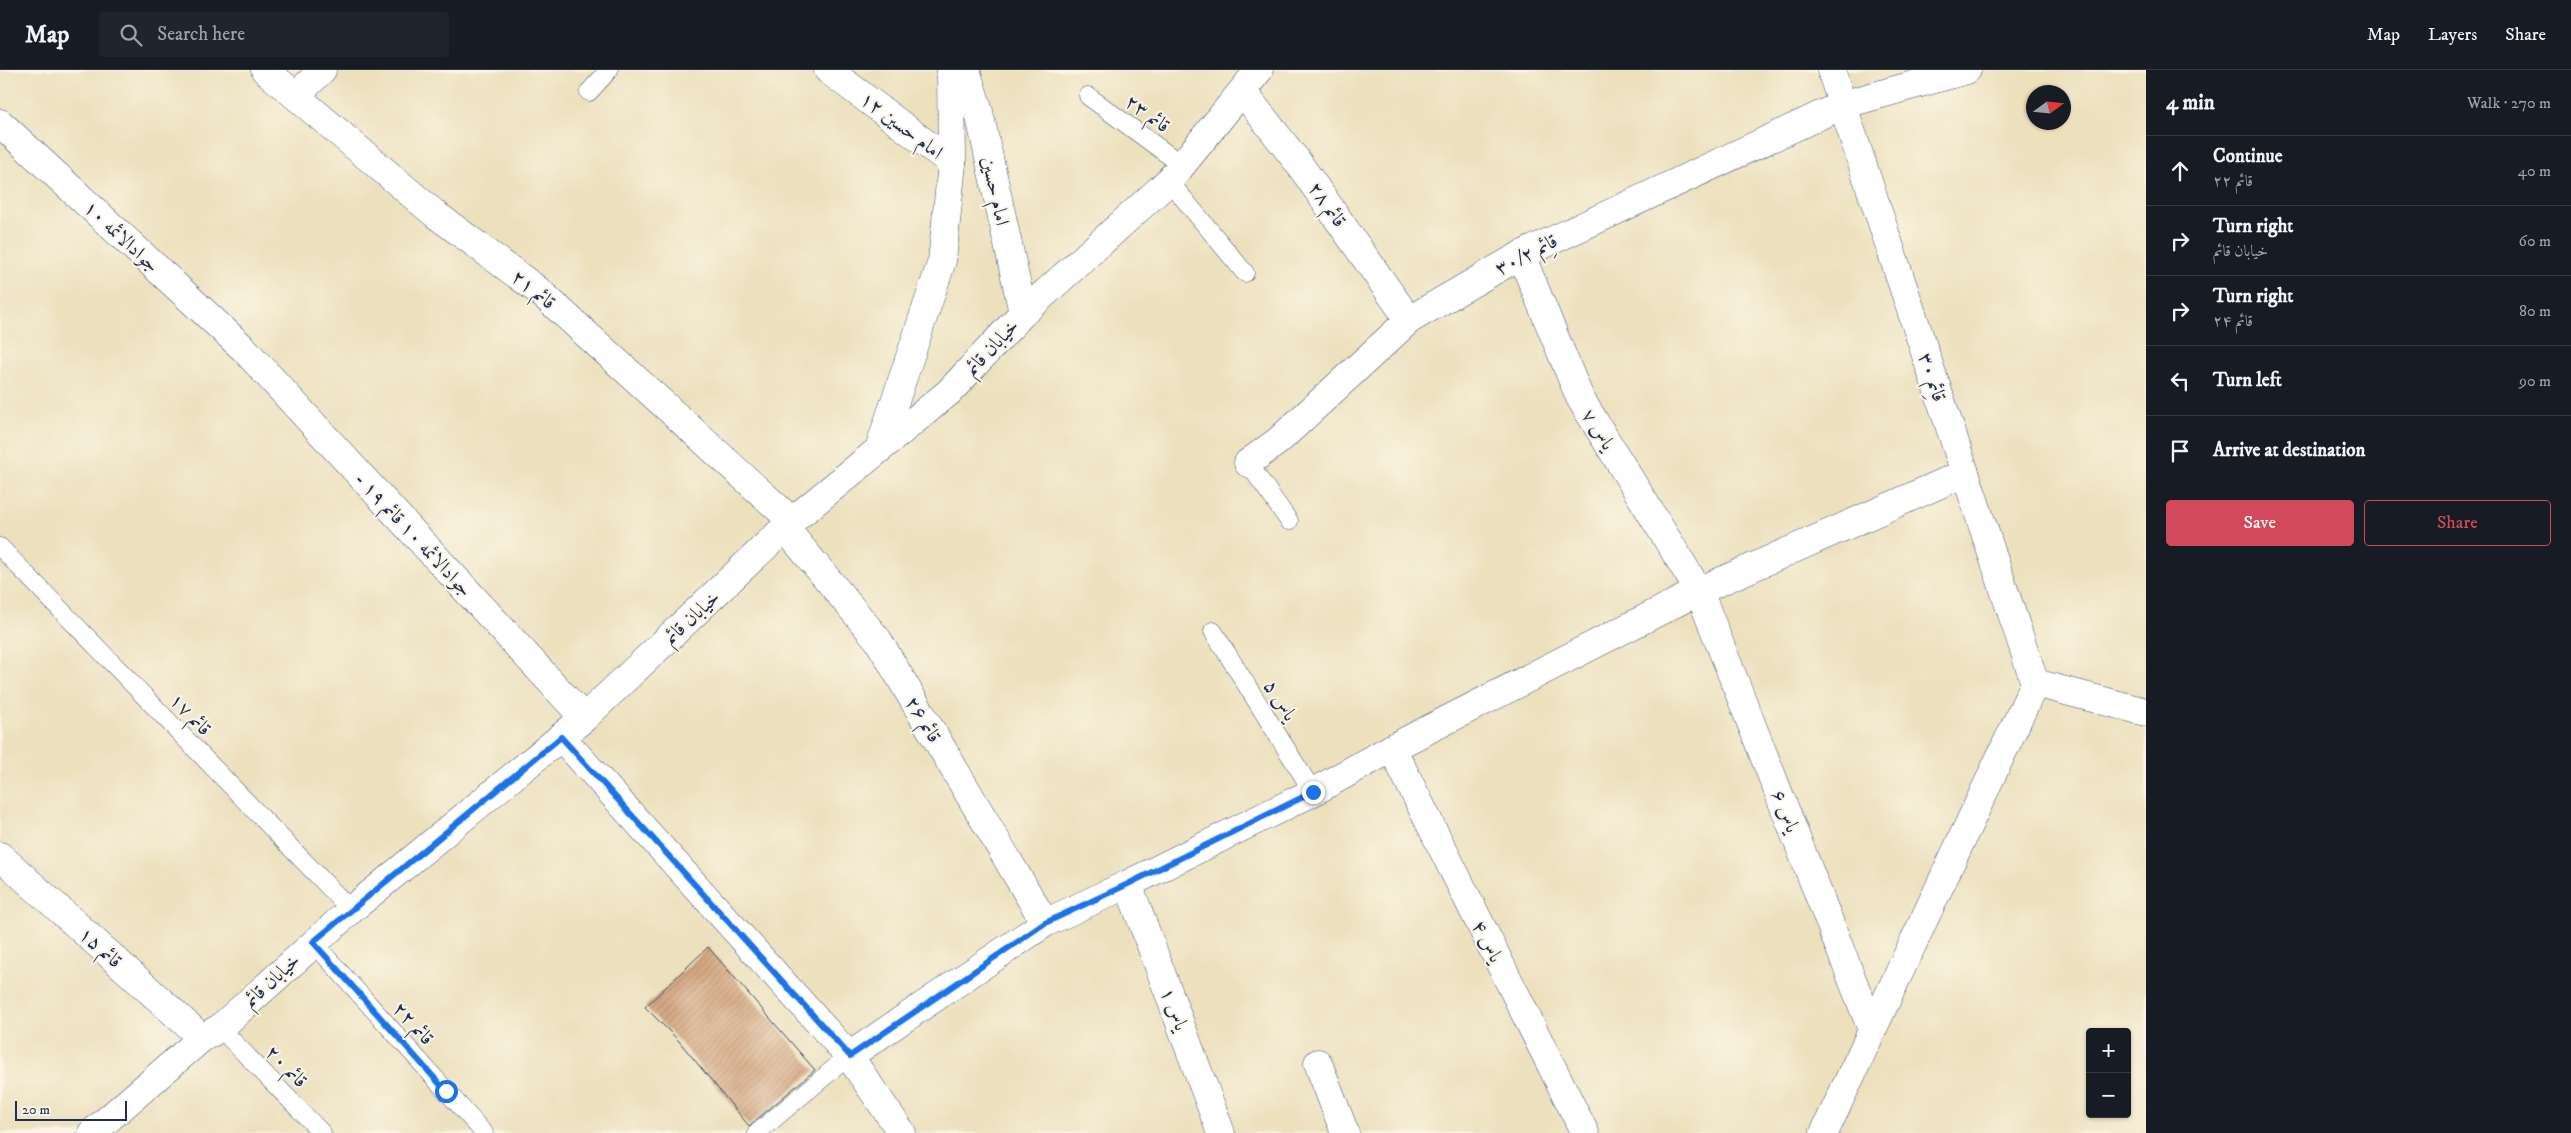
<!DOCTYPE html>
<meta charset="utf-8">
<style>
:root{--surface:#171b24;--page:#20242c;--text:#f1f3f6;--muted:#9ea1a6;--line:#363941;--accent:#d1495b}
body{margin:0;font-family:"IM FELL DW Pica",Amiri,serif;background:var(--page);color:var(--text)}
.controls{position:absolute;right:15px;bottom:15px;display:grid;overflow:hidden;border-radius:5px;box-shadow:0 1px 4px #0004}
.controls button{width:45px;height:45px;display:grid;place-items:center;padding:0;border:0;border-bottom:1px solid var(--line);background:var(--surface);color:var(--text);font:25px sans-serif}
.compass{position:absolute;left:2026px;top:15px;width:45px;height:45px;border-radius:50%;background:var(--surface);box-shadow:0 1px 4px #0004;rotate:75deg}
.scale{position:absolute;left:15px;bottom:12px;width:112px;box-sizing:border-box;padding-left:5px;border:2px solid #1b2f5e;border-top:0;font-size:14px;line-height:18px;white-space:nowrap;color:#1b2f5e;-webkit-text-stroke:4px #fcf5e5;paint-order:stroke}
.stop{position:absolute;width:15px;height:15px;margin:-11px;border:4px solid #1a73e8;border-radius:50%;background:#fff}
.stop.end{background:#1a73e8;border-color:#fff;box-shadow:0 1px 5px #0008}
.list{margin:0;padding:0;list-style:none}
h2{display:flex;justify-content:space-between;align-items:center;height:65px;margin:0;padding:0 20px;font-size:21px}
h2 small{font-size:16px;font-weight:400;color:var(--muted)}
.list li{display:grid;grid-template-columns:32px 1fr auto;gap:15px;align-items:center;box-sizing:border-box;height:70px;padding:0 20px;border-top:1px solid var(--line)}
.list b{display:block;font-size:19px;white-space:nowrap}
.list p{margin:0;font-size:16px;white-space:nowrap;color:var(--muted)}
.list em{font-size:16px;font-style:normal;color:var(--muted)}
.actions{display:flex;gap:10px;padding:15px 20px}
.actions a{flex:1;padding:11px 0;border:1px solid var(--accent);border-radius:5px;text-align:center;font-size:18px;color:var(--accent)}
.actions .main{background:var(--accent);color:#fff}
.icon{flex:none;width:28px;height:28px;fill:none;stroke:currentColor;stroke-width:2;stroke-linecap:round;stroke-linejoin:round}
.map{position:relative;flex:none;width:2146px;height:1063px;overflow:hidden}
header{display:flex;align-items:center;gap:30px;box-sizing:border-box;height:70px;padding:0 25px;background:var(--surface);border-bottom:1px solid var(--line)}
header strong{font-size:24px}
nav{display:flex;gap:28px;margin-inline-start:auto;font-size:18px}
.search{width:350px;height:45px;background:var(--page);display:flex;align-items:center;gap:12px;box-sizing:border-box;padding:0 18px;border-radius:5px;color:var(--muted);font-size:19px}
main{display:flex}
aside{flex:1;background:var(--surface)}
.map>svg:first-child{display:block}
.building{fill:url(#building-hatch)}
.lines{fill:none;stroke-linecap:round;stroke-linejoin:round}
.lane-casing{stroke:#3a4a6c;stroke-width:19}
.street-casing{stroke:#3a4a6c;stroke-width:29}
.secondary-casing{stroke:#3a4a6c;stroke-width:29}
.lane{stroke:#fff;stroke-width:18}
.street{stroke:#fff;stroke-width:28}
.secondary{stroke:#fff;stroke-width:28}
.route{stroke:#1a73e8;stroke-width:6}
.labels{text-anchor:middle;stroke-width:4;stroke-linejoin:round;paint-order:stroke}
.street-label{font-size:20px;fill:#1b2f5e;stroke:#fcf5e5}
</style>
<header>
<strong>Map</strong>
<div class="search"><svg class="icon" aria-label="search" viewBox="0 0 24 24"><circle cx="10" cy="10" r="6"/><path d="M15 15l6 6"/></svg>Search here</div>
<nav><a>Map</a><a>Layers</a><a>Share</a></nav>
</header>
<main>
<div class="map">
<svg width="2146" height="1063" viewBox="0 0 2146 1063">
<defs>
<pattern id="building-hatch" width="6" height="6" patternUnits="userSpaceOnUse" patternTransform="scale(1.25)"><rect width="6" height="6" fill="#d3a27a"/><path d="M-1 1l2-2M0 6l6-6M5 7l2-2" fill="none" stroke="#aa8467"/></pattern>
</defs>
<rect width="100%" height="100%" fill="#fcf5e5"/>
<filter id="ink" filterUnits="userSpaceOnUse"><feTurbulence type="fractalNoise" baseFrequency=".02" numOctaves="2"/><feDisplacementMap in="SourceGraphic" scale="10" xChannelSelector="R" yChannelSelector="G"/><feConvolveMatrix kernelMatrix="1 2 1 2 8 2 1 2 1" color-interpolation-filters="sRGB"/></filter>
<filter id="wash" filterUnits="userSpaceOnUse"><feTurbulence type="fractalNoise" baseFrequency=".0096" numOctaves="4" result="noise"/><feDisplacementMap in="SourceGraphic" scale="20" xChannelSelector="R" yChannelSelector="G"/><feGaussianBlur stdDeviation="1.12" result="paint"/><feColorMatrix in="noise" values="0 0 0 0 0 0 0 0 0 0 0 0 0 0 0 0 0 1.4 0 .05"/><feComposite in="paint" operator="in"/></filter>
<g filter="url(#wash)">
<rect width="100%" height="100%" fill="#ece0bd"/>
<g id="blocks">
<polygon class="building" points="708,877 815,1000 749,1056 678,970 645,937"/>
</g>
</g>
<g filter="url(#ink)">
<use href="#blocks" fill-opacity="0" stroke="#3a4a6c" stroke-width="1"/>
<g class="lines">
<defs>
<g id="lane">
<polyline points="589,22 609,0"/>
<polyline points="1088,26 1182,95"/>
<polyline points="1169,111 1245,203"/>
<polyline points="1248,393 1289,451"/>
<polyline points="0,477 351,840"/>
<polyline points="1213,561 1313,722"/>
<polyline points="313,872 484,1063"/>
<polyline points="220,958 322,1063"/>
<polyline points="757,1063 849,986"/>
</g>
<g id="street">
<polyline points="265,0 435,144 539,221 792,451"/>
<polyline points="828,0 952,93"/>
<polyline points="1831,0 2035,613"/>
<polyline points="283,15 296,26 322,0"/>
<polyline points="1243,22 1297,91 1409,250"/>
<polyline points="0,53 244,279 584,648"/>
<polyline points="1521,185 1580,328 1699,521 1872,960"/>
<polyline points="1248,393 1278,371 1409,250 1521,185 1842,35 1967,0"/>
<polyline points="785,458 878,570 1045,853"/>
<polyline points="2035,613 2146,642"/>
<polyline points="561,667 849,986 902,1063"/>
<polyline points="1392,678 1585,1063"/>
<polyline points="0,786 202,968"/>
<polyline points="1128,814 1221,1063"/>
<polyline points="849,986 1045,853 1128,814 1313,722 1392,678 1699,521 1965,403"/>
<polyline points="1318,993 1345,1063"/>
<polyline points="1824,1063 2035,613"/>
</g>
<g id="secondary">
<polyline points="966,0 979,42 1023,243"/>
<polyline points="879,379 942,191 952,93 951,0"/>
<polyline points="92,1063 202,968 220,958 351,840 584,648 792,451 949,322 1023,243 1169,111 1259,0"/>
</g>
</defs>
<use href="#lane" class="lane-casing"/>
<use href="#street" class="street-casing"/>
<use href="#secondary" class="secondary-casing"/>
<use href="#lane" class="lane"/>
<use href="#street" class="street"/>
<use href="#secondary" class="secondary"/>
</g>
</g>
<g class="lines" filter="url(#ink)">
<polyline class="route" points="446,1021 313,872 561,667 850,986 1045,853 1128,814 1313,722"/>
</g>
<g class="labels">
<g class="street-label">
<text transform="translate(1148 43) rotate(36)" y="7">قائم ۲۳</text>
<text transform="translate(902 55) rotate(37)" y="7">امام حسین ۱۲</text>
<text transform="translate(996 121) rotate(78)" y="7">امام حسین</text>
<text transform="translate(1328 134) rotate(55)" y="7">قائم ۲۸</text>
<text transform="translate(122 166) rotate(43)" y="7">جوادالائمه ۱۰</text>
<text transform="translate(1526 184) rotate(-27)" y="7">قاِئم ۳۰/۲</text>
<text transform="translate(534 219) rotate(39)" y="7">قائم ۲۱</text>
<text transform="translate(991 277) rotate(-47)" y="7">خیابان قائم</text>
<text transform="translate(1933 307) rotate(72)" y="7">قاِئم ۳۰</text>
<text transform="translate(1599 359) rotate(58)" y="7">یاس ۷</text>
<text transform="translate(414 464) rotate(47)" y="7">- جوادالائمه ۱۰ قائم ۱۹</text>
<text transform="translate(691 547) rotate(-43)" y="7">خیابان قائم</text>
<text transform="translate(1281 630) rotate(58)" y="7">یاس ۵</text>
<text transform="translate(191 644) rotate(46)" y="7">قائم ۱۷</text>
<text transform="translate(924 649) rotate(59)" y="7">قائم ۲۶</text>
<text transform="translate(1786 741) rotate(68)" y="7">یاس ۶</text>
<text transform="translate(1488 871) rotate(63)" y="7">یاس ۴</text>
<text transform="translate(101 877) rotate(42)" y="7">قائم ۱۵</text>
<text transform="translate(271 910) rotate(-43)" y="7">خیابان قائم</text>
<text transform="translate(1175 939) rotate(69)" y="7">یاس ۱</text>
<text transform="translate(414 953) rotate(48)" y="7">قائم ۲۲</text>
<text transform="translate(287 996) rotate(46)" y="7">قائم ۲۰</text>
</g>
</g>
</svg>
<div class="controls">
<button>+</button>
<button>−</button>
</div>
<svg class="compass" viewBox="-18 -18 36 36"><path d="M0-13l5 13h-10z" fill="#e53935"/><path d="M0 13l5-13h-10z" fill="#9ea1a6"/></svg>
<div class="scale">20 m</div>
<div class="stop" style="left:446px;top:1021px"></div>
<div class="stop end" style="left:1313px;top:722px"></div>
</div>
<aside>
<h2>4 min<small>Walk · 270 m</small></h2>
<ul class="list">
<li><svg class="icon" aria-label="ahead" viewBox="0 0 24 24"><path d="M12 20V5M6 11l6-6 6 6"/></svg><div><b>Continue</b><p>قائم ۲۲</p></div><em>40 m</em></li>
<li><svg class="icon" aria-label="right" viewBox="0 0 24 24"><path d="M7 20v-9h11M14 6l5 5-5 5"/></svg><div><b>Turn right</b><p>خیابان قائم</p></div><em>60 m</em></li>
<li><svg class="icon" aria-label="right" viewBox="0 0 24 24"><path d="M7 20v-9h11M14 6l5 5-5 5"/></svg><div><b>Turn right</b><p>قائم ۲۴</p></div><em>80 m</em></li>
<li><svg class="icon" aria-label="left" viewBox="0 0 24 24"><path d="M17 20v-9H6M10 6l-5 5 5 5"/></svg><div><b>Turn left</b></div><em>90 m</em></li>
<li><svg class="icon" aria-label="arrive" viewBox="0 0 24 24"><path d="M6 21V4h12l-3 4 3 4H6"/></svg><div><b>Arrive at destination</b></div></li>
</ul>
<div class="actions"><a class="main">Save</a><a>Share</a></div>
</aside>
</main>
